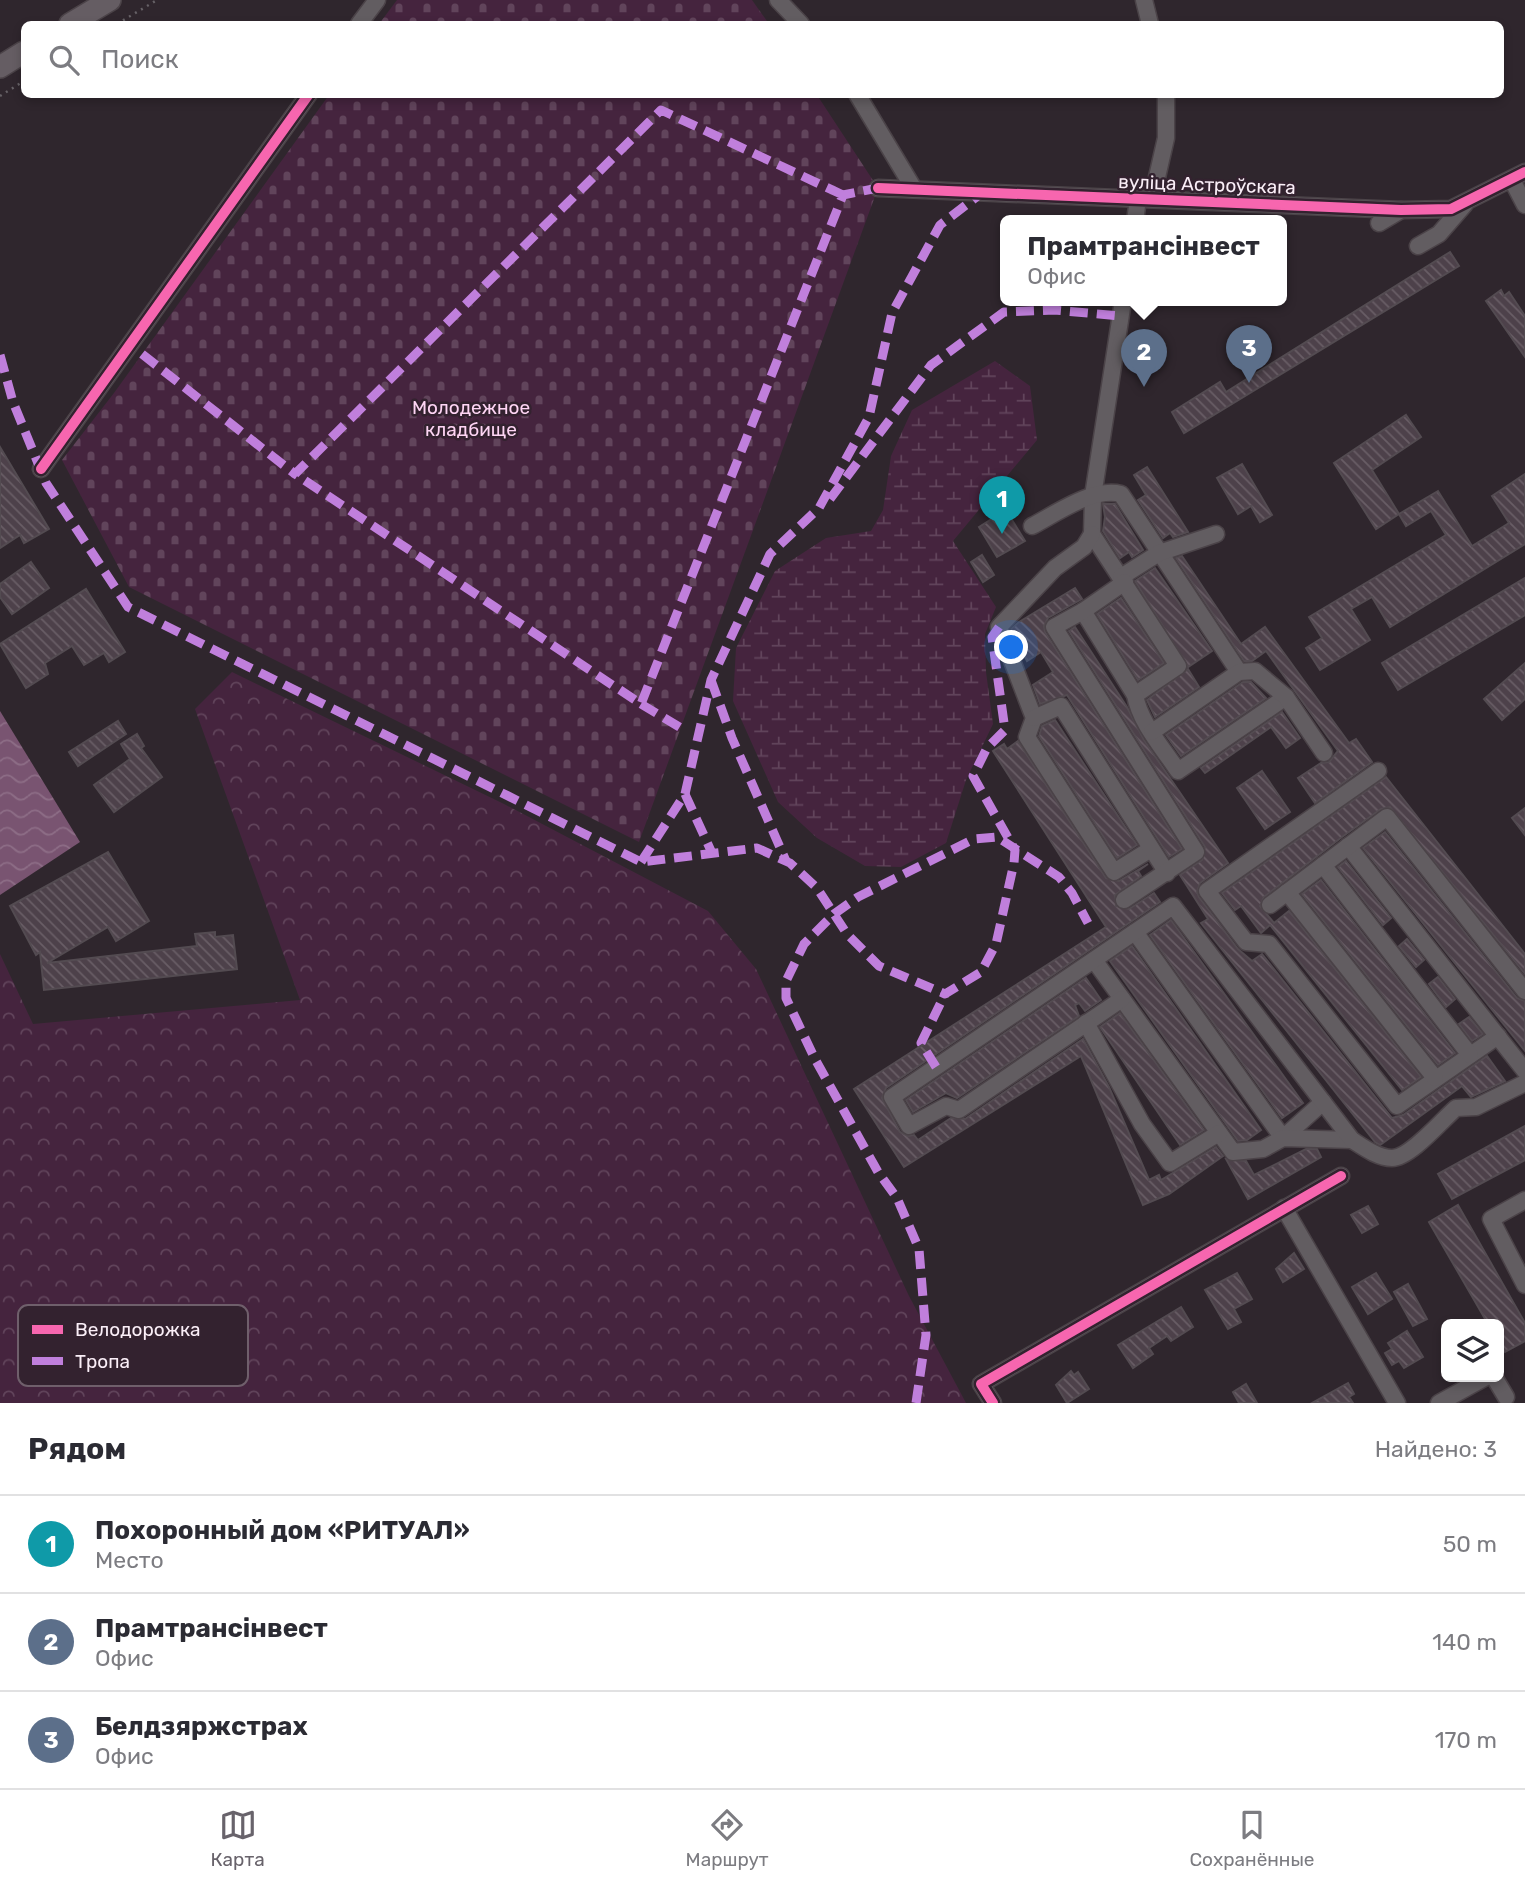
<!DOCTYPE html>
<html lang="ru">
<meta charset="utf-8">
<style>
:root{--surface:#fff;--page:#f2f2f3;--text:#2b2b33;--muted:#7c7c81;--line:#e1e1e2;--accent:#68636b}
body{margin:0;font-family:Rubik,sans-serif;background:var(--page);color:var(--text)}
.controls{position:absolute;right:21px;bottom:21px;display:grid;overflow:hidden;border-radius:10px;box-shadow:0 4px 10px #0003}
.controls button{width:63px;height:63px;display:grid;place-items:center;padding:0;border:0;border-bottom:2px solid var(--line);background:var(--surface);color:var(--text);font:35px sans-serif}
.you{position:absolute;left:1012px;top:648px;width:24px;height:24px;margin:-18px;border:5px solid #fff;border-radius:50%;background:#1a73e8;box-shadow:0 0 0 10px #1a73e833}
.badge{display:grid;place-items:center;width:46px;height:46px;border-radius:50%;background:var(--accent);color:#fff;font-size:23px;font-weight:700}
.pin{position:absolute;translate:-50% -58px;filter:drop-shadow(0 2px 4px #0008)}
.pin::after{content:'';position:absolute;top:37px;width:24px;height:21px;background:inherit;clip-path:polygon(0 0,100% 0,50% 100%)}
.popup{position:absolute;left:1000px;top:215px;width:287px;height:91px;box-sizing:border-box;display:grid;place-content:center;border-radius:10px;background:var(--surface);filter:drop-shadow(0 2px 5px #0005);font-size:23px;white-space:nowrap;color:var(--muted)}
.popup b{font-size:26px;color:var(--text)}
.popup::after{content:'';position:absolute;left:50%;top:100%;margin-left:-14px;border:14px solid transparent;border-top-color:var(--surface)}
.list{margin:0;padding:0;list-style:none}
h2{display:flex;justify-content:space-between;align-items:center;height:91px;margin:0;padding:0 28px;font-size:30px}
h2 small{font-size:23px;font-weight:400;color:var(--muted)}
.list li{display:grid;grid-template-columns:46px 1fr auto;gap:21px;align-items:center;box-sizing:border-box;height:98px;padding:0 28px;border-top:2px solid var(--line)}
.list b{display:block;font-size:26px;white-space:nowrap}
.list p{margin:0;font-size:23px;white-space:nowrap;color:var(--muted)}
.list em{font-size:23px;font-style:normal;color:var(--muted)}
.icon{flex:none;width:38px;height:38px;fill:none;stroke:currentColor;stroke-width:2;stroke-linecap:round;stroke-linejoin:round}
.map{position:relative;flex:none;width:1525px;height:1403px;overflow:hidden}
.search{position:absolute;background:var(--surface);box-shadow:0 4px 10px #0003;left:21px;right:21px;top:21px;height:77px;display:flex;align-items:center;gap:18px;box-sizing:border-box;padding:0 24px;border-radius:10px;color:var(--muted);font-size:26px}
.sheet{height:385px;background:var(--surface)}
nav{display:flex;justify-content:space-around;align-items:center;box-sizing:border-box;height:98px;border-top:2px solid var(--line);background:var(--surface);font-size:19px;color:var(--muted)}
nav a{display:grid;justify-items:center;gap:4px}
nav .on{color:var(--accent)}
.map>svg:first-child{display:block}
.forest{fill:url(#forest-crowns)}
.wetland{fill:url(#wetland-marsh)}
.cemetery{fill:url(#cemetery-stones)}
.water{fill:url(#water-waves)}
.building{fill:url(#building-back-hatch);stroke:#534b51;stroke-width:2}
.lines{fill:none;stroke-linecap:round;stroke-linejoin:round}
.minor-casing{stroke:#4b4348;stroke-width:19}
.major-casing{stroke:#4b4348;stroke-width:24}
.path{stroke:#676267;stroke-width:2.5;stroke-dasharray:2 5;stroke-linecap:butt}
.minor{stroke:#625d61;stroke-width:16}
.major{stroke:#655d63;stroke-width:21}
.quiet{stroke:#c07fdc;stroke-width:9;stroke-dasharray:18 9;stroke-linecap:butt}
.cycleway-casing{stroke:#33222f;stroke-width:15}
.cycleway{stroke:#f766af;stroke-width:10}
.labels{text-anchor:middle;stroke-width:5;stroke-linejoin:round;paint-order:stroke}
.street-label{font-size:19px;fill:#faeef7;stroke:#33222f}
.park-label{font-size:19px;fill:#fed5f4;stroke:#33222f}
.key{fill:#33222f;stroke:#6f5f6b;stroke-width:2}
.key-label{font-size:19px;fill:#faeef7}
</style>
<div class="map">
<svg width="1525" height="1403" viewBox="0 0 1525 1403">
<defs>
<pattern id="forest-crowns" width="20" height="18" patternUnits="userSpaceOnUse" patternTransform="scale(1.75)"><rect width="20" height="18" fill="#45243e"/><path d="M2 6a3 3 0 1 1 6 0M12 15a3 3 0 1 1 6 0" fill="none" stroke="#61445b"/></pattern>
<pattern id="wetland-marsh" width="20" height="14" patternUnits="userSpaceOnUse" patternTransform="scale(1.75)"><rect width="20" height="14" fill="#45243e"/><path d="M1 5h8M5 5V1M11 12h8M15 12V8" fill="none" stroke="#61445b"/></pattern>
<pattern id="cemetery-stones" width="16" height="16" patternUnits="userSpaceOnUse" patternTransform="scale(1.75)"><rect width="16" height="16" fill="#45243e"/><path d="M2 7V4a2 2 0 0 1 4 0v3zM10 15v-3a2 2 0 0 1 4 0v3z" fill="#61445b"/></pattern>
<pattern id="water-waves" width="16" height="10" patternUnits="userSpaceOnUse" patternTransform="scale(1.75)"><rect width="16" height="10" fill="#795471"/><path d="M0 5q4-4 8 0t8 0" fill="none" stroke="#8d6d86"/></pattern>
<pattern id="building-back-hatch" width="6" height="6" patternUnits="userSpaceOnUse" patternTransform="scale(1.75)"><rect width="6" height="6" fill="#4d414a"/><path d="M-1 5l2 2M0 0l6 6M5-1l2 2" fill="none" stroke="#685d65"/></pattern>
</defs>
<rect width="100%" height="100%" fill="#2f262d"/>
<polygon class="forest" points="232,672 504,804 708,911 756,969 909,1296 966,1403 0,1403 0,954 33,1024 300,1000 195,709"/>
<polygon class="wetland" points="995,361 1030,386 1037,440 953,541 996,607 985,634 986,672 993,724 966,780 946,843 901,867 865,866 817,838 778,802 733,701 736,648 775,571 826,538 871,531 883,510 891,456 912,410"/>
<g class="cemetery">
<polygon points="397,0 752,0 769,24 379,24"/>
<polygon points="329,95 817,95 878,188 639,842 129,587 62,460 114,393"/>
</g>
<polygon class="water" points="0,711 80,842 0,895"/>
<g class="building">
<polygon points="1450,252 1459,266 1184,433 1172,412 1220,382 1226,392"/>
<polygon points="1501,290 1504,296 1509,292 1525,316 1525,357 1486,301"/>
<polygon points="1406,415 1421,437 1372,470 1399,514 1376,529 1334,463"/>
<polygon points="0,447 49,529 24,543 20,535 0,548"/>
<polygon points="1242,464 1272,515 1260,522 1251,506 1238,514 1217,478"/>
<polygon points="1147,467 1188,532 1173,537 1170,533 1163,538 1138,500 1146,495 1134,475"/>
<polygon points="1525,474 1525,544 1390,627 1372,597 1351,609 1370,640 1320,670 1306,648 1322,638 1309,617 1446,535 1431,511 1406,526 1399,514 1438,491 1472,546 1509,523 1492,496"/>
<polygon points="1103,504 1115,504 1143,550 1132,557 1129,552 1120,558 1103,531 1105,517"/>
<polygon points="1006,510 1025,541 997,557 979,527"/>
<polygon points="982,555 994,575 983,582 971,562"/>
<polygon points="1182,556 1241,644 1265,627 1349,743 1356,739 1372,762 1315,803 1298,778 1321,763 1329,762 1338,751 1266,651 1252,661 1244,661 1176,558"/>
<polygon points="31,562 49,588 12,614 0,597 0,584"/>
<polygon points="1155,568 1212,651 1188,667 1135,581"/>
<polygon points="1525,578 1525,615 1398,690 1382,663"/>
<polygon points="1075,588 1082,599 1048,618 1044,626 1045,632 1182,849 1169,857 1067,695 1040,704 1033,685 1053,672 1041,652 1027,661 1011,629 1019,622"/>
<polygon points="86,589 125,652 109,662 104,653 84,665 72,646 45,663 48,674 26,688 0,644"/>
<polygon points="1121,598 1164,663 1138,680 1097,614"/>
<polygon points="1075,627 1127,707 1144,740 1228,863 1200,883 1197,892 1199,897 1238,949 1252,961 1262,954 1392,1118 1403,1115 1487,1056 1505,1081 1471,1097 1462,1086 1380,1145 1375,1142 1201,923 1208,919 1180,875 1202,860 1205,847 1069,631"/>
<polygon points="1525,663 1525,699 1502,720 1484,699"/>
<polygon points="1188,669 1199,687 1155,717 1147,700"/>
<polygon points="1243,682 1251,682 1266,698 1181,756 1166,735"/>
<polygon points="1282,712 1300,738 1286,748 1271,727 1205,773 1201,768"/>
<polygon points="1055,720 1137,845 1117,858 1039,736 1042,726"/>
<polygon points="118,721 126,734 78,766 69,752"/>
<polygon points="137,734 144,746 141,748 162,777 114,812 94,785 130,759 121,744"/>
<polygon points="1018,741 1106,878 1119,881 1148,864 1138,871 1141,876 1115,895 1116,906 1129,909 1154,893 1160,902 886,1088 882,1098 900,1132 908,1136 914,1135 918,1140 951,1118 965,1119 1083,1039 1109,1087 1149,1180 1159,1175 1161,1180 1216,1147 1223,1156 1169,1194 1143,1205 1081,1056 904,1167 854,1089 1106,927 993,751 1004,744 1007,749"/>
<polygon points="1262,771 1290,812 1265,829 1237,788"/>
<polygon points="1386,777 1525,954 1525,974 1390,807 1381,809 1342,837 1264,897 1260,906 1274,923 1289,911 1421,1077 1402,1090 1270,925 1261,933 1241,906 1235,910 1222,893"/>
<polygon points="1525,808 1525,835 1512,818"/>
<polygon points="1385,832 1517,998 1525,1001 1525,1051 1363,848"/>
<polygon points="108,852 149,921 116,941 108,927 47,963 197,946 195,934 215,932 215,937 233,935 237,969 44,990 40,952 36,955 10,906"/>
<polygon points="1346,861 1391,918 1383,925 1338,867"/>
<polygon points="1321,880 1455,1053 1438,1065 1302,894"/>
<polygon points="1171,920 1303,1103 1282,1118 1150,935"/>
<polygon points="1407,939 1424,960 1416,967 1399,946"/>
<polygon points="1132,946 1261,1130 1247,1140 1238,1141 1110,961"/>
<polygon points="1438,977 1455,999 1446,1007 1429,984"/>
<polygon points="1086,978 1101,1000 1085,1011 1079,1003 1075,1005 1079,1016 957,1098 946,1093 913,1112 906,1100"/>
<polygon points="1120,1013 1204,1130 1180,1145 1100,1027"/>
<polygon points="1469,1017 1483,1034 1472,1041 1459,1024"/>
<polygon points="1525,1126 1525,1160 1452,1199 1438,1174"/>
<polygon points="1306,1149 1317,1149 1321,1157 1248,1199 1226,1159 1246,1161 1254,1175"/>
<polygon points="1458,1205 1525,1323 1525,1341 1505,1352 1499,1342 1499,1324 1488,1324 1429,1222"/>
<polygon points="1368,1206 1378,1224 1362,1233 1351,1215"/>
<polygon points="1294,1253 1304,1269 1283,1282 1276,1269"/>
<polygon points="1237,1273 1252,1299 1234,1309 1241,1322 1228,1329 1205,1290"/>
<polygon points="1376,1273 1392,1299 1368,1314 1352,1287"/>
<polygon points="1408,1284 1427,1319 1413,1326 1394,1292"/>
<polygon points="1181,1307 1193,1327 1171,1341 1167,1336 1149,1348 1153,1354 1133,1368 1118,1345"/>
<polygon points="1407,1331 1423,1357 1404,1368 1399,1361 1392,1365 1385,1353 1392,1349 1388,1343"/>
<polygon points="1071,1371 1074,1375 1078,1372 1089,1389 1067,1403 1056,1385"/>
<polygon points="1348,1383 1354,1394 1349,1397 1353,1403 1312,1403"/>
<polygon points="1246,1384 1257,1403 1239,1403 1233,1392"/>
</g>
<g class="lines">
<defs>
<g id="minor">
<polyline points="778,0 801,24"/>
<polyline points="1144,0 1150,24"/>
<polyline points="359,24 377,0"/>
<polyline points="857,94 914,189"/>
<polyline points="1512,180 1525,205"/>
<polyline points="878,188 1401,210 1451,209 1525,172"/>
<polyline points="1152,199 1166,138 1166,94"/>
<polyline points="1135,221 1138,199"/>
<polyline points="1379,223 1401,210"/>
<polyline points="1418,246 1439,234 1465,204"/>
<polyline points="1123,301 1093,496 1092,534 1178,666 1135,695"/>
<polyline points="41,469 309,94"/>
<path d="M1032 526C1057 513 1093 487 1121 494L1239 672"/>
<polyline points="1092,534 1084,547 1055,568 999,627 1034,718 1027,737 1114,872 1151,849"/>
<polyline points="1121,577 1159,553 1216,534"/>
<path d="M1083 611 1135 695C1140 723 1163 748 1178 771L1286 697"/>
<polyline points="1034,718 1061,706 1167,873"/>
<polyline points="1152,732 1239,672 1255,671 1286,697 1324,753"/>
<polyline points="1378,771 1207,891 1246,942 1269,944 1397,1106 1498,1036"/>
<polyline points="1348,846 1525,1071"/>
<polyline points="1323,865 1470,1055"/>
<polyline points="1287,892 1435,1078"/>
<polyline points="1124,900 1196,852 1054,627 1083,611 1125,582"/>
<polyline points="1270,905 1387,817 1525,991"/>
<polyline points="1135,932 1283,1138 1323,1102"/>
<polyline points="1094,960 1233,1152 1263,1149 1283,1138 1352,1140"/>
<path d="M1122 999 959 1110 946 1106 909 1126 892 1097 1173 906 1352 1140C1363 1147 1378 1158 1392 1158 1410 1158 1442 1120 1456 1108L1476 1107 1525 1083"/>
<polyline points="1086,1023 1142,1124 1170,1163 1219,1133"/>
<polyline points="1525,1200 1491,1219 1525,1285"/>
<polyline points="1284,1208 1397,1403"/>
<polyline points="1494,1377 1506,1397"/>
<polyline points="993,1403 981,1384 1341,1176"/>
<polyline points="1439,1403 1486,1377"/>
</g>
<g id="major">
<polyline points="70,24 110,0"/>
<polyline points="0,67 24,52"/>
</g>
</defs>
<use href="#minor" class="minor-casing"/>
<use href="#major" class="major-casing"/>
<g class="path">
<polyline points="117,24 157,0"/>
<polyline points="0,96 24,81"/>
</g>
<use href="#minor" class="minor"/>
<use href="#major" class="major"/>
<g class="quiet">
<polyline points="843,195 661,110 295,474 641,704 843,195 878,188"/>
<polyline points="142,354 295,474"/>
<polyline points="0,355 13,402 46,483 128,607 641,862 757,848 790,863 817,888 847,934 879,966 945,994 981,972 996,944 1014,863 1015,850 973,776 987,748 1005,730 992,637 999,627"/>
<polyline points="830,499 931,365 1004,312 1054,310 1120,316"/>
<polyline points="711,680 732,738 786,861"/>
<polyline points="641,704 681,728"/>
<polyline points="685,794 712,853"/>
<polyline points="641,862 685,794 711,680 770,554 819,508 869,417 892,313 940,225 983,192"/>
<polyline points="936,1067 921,1043 945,994"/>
<polyline points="916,1403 926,1335 919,1249 897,1198 878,1172 815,1059 786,998 786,981 804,944 834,914 858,897 974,839 997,837 1059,877 1072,893 1088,923"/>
</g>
<defs>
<g id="cycleway">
<polyline points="878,188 1401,210 1451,209 1525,172"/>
<polyline points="41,469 309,94"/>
<polyline points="993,1403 981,1384 1341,1176"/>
</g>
</defs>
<use href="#cycleway" class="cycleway-casing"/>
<use href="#cycleway" class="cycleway"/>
</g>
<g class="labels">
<g class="street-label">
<text transform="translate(1207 184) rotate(2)" y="7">вуліца Астроўскага</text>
</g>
<g class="park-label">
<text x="471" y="414">Молодежное<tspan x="471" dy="22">кладбище</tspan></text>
</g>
</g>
<rect x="18" y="1305" width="230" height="81" rx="10" class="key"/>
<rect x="32" y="1325" width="31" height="9" fill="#f766af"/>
<rect x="32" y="1357" width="31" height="8" fill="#c07fdc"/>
<g class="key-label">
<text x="75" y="1336">Велодорожка</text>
<text x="75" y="1368">Тропа</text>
</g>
</svg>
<div class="controls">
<button><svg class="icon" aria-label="layers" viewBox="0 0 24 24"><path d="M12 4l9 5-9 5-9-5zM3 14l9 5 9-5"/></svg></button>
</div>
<div class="you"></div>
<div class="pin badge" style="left:1002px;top:534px;background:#0f9aa8">1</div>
<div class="pin badge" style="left:1144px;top:387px;background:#5c6f8a">2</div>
<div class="popup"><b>Прамтрансінвест</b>Офис</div>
<div class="pin badge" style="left:1249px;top:383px;background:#5c6f8a">3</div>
<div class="search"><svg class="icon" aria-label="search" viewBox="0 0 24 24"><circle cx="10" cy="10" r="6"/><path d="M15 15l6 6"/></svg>Поиск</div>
</div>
<section class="sheet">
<h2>Рядом<small>Найдено: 3</small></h2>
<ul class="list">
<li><span class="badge" style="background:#0f9aa8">1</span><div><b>Похоронный дом «РИТУАЛ»</b><p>Место</p></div><em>50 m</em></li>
<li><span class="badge" style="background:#5c6f8a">2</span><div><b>Прамтрансінвест</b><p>Офис</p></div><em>140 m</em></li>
<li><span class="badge" style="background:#5c6f8a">3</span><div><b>Белдзяржстрах</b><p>Офис</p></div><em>170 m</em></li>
</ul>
</section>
<nav>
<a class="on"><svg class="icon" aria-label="map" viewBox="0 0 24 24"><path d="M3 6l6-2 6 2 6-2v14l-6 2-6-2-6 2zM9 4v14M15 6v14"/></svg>Карта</a>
<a><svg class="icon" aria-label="directions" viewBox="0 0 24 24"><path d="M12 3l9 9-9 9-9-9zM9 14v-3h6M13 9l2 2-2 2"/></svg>Маршрут</a>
<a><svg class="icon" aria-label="saved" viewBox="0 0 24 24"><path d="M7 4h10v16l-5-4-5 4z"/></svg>Сохранённые</a>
</nav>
